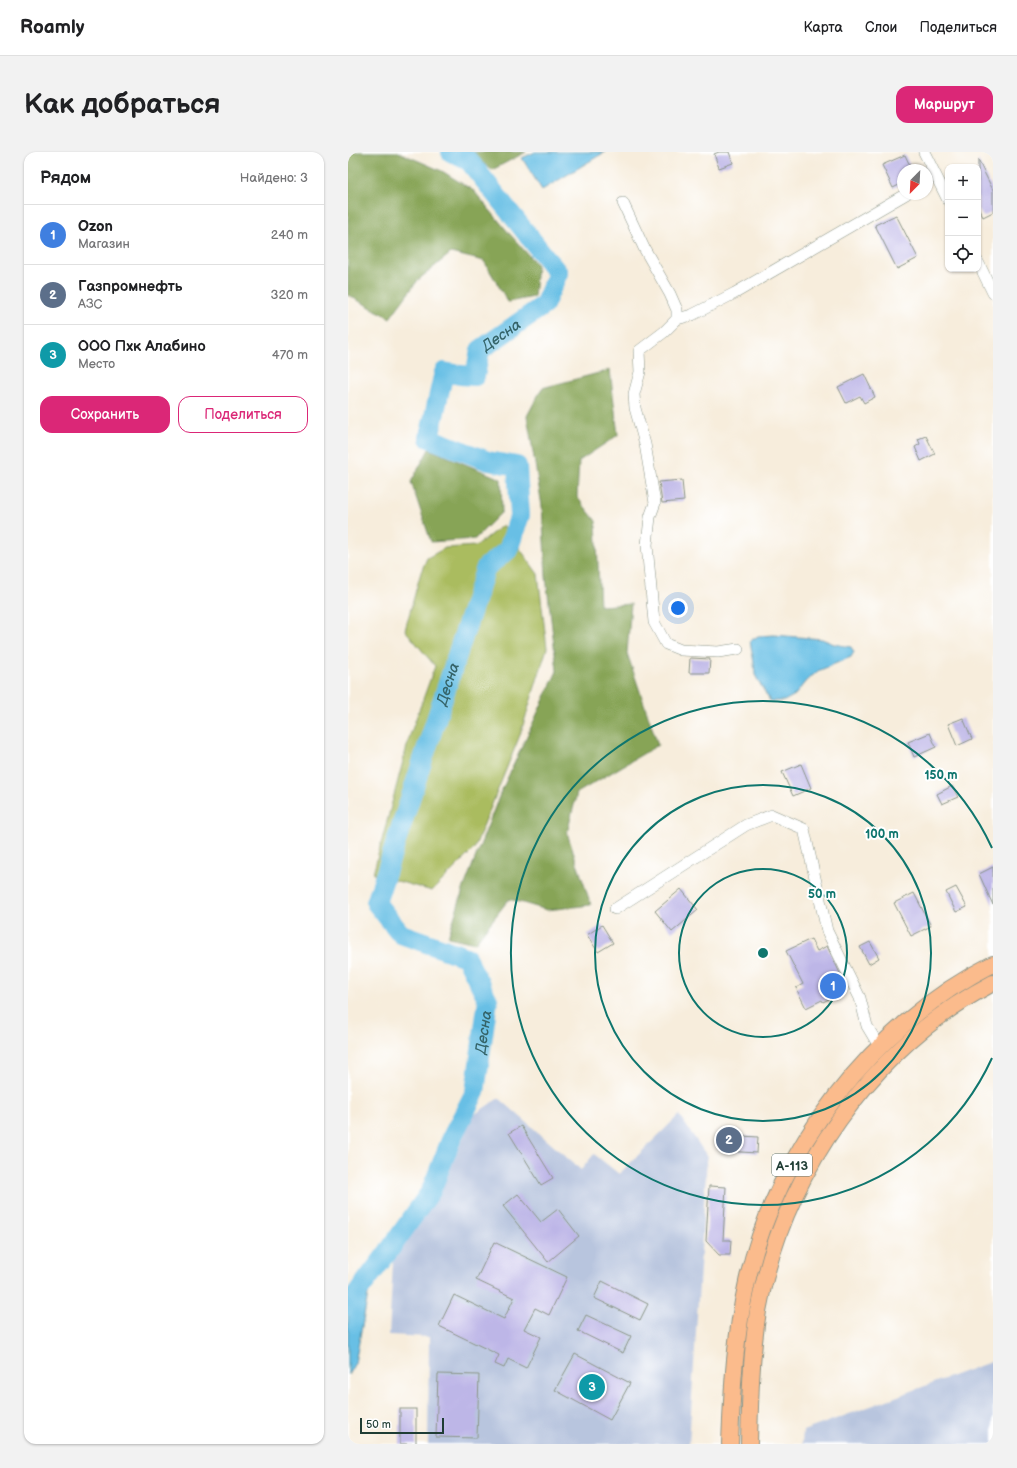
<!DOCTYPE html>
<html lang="ru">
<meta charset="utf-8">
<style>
:root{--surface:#fff;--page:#f2f2f2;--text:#202124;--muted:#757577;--line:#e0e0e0;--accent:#db2777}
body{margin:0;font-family:"Balsamiq Sans",sans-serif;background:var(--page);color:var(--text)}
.controls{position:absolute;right:12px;top:12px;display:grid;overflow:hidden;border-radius:8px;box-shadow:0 1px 3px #0004}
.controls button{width:36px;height:36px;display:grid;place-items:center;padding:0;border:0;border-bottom:1px solid var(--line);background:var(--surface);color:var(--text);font:20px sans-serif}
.compass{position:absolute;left:549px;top:12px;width:36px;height:36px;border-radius:50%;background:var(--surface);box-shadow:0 1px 3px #0004;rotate:204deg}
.scale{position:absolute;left:12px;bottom:10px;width:84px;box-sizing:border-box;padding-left:4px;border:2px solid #1f3d34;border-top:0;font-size:11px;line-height:14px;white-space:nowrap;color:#1f3d34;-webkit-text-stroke:3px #fff;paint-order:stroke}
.you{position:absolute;left:330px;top:456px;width:14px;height:14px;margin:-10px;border:3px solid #fff;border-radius:50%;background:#1a73e8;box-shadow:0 0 0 6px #1a73e833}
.badge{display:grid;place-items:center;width:26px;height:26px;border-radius:50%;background:var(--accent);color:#fff;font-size:13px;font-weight:700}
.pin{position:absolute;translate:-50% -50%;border:2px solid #fff;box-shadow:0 1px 4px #0006}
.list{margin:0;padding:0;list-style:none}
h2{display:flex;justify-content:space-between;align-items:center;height:52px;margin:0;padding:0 16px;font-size:17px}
h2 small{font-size:13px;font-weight:400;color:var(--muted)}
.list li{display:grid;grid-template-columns:26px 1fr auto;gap:12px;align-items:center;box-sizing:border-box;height:60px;padding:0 16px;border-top:1px solid var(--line)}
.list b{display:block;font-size:15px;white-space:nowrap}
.list p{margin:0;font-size:13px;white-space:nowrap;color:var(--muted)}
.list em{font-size:13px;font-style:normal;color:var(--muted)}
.actions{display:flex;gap:8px;padding:12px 16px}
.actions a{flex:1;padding:9px 0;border:1px solid var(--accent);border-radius:12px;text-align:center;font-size:14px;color:var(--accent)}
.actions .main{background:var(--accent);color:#fff}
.icon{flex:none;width:22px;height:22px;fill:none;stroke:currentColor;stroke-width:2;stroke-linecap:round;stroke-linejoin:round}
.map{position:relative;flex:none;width:645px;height:1292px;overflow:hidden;border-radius:12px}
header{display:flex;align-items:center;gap:24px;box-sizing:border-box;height:56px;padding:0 20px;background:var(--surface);border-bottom:1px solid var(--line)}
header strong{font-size:19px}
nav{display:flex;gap:22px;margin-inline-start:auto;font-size:14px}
.intro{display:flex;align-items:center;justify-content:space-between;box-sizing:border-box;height:96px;padding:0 24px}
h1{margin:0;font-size:28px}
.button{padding:10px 18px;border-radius:12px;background:var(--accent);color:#fff;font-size:14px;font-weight:700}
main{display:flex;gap:24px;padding:0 24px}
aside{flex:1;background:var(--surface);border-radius:12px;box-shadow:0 1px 3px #0004}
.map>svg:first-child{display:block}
.industrial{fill:#b8c5de}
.green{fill:#aabc5f;stroke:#647c4a}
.forest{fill:#87a456;stroke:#537045}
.water{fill:#68bfe5;stroke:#447e8c}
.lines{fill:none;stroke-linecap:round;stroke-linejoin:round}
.river{stroke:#68bfe5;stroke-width:20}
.building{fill:#bdb6e7}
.minor-casing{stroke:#8b9588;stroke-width:12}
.highway-casing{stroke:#8b9588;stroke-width:18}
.minor{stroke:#fff;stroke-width:11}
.highway{stroke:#fbbb8c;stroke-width:16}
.ring{fill:none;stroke:#0f766e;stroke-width:2}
.labels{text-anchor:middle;stroke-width:4;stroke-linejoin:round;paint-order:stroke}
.shield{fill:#fff;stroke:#627771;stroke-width:1}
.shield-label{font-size:13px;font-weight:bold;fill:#1f3d34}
.water-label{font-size:15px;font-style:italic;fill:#356469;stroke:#fff}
.centre{fill:#0f766e;stroke:#fff;stroke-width:2}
.ring-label{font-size:12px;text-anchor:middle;font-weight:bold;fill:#0f766e;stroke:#fff;stroke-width:4;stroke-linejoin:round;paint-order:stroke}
</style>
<header>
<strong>Roamly</strong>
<nav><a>Карта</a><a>Слои</a><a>Поделиться</a></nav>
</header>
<div class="intro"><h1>Как добраться</h1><a class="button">Маршрут</a></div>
<main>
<aside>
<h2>Рядом<small>Найдено: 3</small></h2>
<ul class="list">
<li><span class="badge" style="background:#3f7fe0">1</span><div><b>Ozon</b><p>Магазин</p></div><em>240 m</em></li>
<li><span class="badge" style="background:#5c6f8a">2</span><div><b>Газпромнефть</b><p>АЗС</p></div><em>320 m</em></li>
<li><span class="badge" style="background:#0f9aa8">3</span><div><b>ООО Пхк Алабино</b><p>Место</p></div><em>470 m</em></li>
</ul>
<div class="actions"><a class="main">Сохранить</a><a>Поделиться</a></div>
</aside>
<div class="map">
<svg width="645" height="1292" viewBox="0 0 645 1292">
<rect width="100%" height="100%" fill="#fff"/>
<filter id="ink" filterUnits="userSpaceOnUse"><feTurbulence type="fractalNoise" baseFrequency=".025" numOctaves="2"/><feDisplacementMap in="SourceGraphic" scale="8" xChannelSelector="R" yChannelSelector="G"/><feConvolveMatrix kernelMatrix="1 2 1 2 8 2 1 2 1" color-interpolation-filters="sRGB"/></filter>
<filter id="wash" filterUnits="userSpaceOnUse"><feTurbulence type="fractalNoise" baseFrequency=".012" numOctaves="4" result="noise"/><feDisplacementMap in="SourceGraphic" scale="16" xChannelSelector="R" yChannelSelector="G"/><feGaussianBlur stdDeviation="0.9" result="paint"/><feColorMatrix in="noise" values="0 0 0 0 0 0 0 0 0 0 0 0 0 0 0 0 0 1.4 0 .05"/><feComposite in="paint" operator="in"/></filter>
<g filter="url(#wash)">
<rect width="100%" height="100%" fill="#f7eddc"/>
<g class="industrial">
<polygon points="151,946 233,1018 246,1002 271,1022 331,963 359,1004 341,1292 80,1292 81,1185 41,1183 45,1110 91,1044 124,964"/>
<polygon points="645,1209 645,1292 454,1292 455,1279"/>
</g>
<polygon class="green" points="155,373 190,422 199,496 172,583 126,697 84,739 25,722 62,583 87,514 57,478 73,420 79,406 97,396 128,394"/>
<g class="forest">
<polygon points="0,0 50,0 94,19 126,39 161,81 189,113 186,145 160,150 136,109 103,101 70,128 42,166 0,143"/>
<polygon points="120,0 178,0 144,18"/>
<polygon points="262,218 270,283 231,309 229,345 248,369 252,454 283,452 279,501 310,593 229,641 219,681 243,753 199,758 161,747 127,791 100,785 116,735 152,642 209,519 198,425 194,354 179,264 194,236"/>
<polygon points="81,297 153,327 154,360 127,387 83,390 63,330"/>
</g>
<g class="water">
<polygon points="187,0 257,0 194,38 174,6"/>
<polygon points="426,483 474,487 486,492 503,495 506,500 503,505 470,519 457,530 447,543 436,549 422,549 407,523 406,511 402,489 410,484"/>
<polygon points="24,1122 7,1211 0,1223 0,1153"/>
</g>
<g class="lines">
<path class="river" id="s1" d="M0 1153 40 1100 83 1039 105 983 127 940 140 848 118 805 53 782 28 751 138 415 160 398 172 363 169 314 140 309 81 286 96 220 112 223 127 224 132 198 196 153 210 121 121 9 103 0"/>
</g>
<g id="blocks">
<g class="building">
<polygon points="371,0 381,0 385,11 371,16 366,2"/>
<polygon points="557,3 564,18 555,18 555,31 545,36 534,13"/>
<polygon points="630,8 645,38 645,60 635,65 630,55"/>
<polygon points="548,63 570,106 549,117 527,73"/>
<polygon points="516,222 527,245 516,251 512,244 498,251 490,235"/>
<polygon points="578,284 587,302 573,309 567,295 572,292 570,287"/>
<polygon points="334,328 336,349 314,351 311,330"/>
<polygon points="342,506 362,507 361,521 341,521"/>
<polygon points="615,566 624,587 609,594 600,572"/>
<polygon points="582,581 588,595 566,605 560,590"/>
<polygon points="453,612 463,636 445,644 434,620"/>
<polygon points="604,634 610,645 594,652 589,642"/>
<polygon points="645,715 645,753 631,722"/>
<polygon points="608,735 619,755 608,760 598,740"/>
<polygon points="333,737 350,758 324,780 307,759"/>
<polygon points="566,741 583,774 563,784 546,751"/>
<polygon points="254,773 265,791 250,800 239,783"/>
<polygon points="463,787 469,799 479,794 499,836 486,842 487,844 475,850 474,848 458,856 448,836 455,832 438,799"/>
<polygon points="522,790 531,806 521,812 512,795"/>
<polygon points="173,974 205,1026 193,1033 161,981"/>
<polygon points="378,983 410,985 409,1001 377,999"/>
<polygon points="361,1034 378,1035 375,1088 383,1088 382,1103 371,1103 358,1089"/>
<polygon points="170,1042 193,1070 210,1057 231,1084 200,1110 155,1054"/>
<polygon points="146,1090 219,1125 201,1163 187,1156 176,1177 193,1185 178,1216 160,1207 156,1216 147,1212 151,1203 91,1174 106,1143 156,1167 166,1146 128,1128"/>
<polygon points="254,1129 300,1152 292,1168 246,1146"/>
<polygon points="238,1163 283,1184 275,1201 230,1179"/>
<polygon points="227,1202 282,1231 262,1268 207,1238"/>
<polygon points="90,1222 131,1223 129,1286 88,1285"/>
<rect x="52" y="1257" width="16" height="35"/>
</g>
</g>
</g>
<g filter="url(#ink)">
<use href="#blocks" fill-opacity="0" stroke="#8b9588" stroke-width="1"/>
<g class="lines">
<defs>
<g id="minor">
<polyline points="576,0 600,48"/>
<polyline points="275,51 296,96 322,142 329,158 329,167 316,180 291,199 292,220 286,242 287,256 297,292 307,351 302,365 299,393 306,470 318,492 333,498 370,500 390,497"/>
<polyline points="630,110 645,141"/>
<polyline points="329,167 344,163 387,141 558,42"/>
<polyline points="267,757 398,673 424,663 456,677 479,779 512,846 519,874 531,894"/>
</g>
<g id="highway">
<path d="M382 1292C384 1238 387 1183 399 1130 428 999 525 872 645 812"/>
<path d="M401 1292C402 1248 403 1203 410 1159 434 1024 523 895 645 831"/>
</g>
</defs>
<use href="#minor" class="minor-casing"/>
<use href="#highway" class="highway-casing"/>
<use href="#minor" class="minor"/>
<use href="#highway" class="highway"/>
</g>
</g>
<g class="ring">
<circle cx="415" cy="801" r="84"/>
<circle cx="415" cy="801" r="168"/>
<path d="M644 906A252 252 0 1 1 644 696"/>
</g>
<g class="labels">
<rect class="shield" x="424" y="1002" width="40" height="22" rx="3"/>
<g class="shield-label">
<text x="444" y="1018">А-113</text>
</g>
<g class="water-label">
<text dy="5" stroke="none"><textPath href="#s1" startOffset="1211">Десна</textPath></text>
<text dy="5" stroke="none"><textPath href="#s1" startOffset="730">Десна</textPath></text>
<text dy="5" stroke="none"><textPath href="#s1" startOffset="310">Десна</textPath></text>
</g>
</g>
<circle cx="415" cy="801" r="6" class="centre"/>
<g class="ring-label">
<text x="593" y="627">150 m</text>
<text x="534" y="686">100 m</text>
<text x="474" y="746">50 m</text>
</g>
</svg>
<div class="controls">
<button>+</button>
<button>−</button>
<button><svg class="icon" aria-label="locate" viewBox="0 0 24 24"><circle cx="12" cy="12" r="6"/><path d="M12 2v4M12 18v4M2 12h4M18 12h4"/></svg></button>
</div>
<svg class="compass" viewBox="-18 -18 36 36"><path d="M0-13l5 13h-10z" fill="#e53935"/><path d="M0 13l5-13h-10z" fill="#757577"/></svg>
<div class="scale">50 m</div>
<div class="you"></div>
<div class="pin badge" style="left:485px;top:834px;background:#3f7fe0">1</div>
<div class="pin badge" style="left:381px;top:988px;background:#5c6f8a">2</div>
<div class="pin badge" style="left:244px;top:1235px;background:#0f9aa8">3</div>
</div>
</main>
